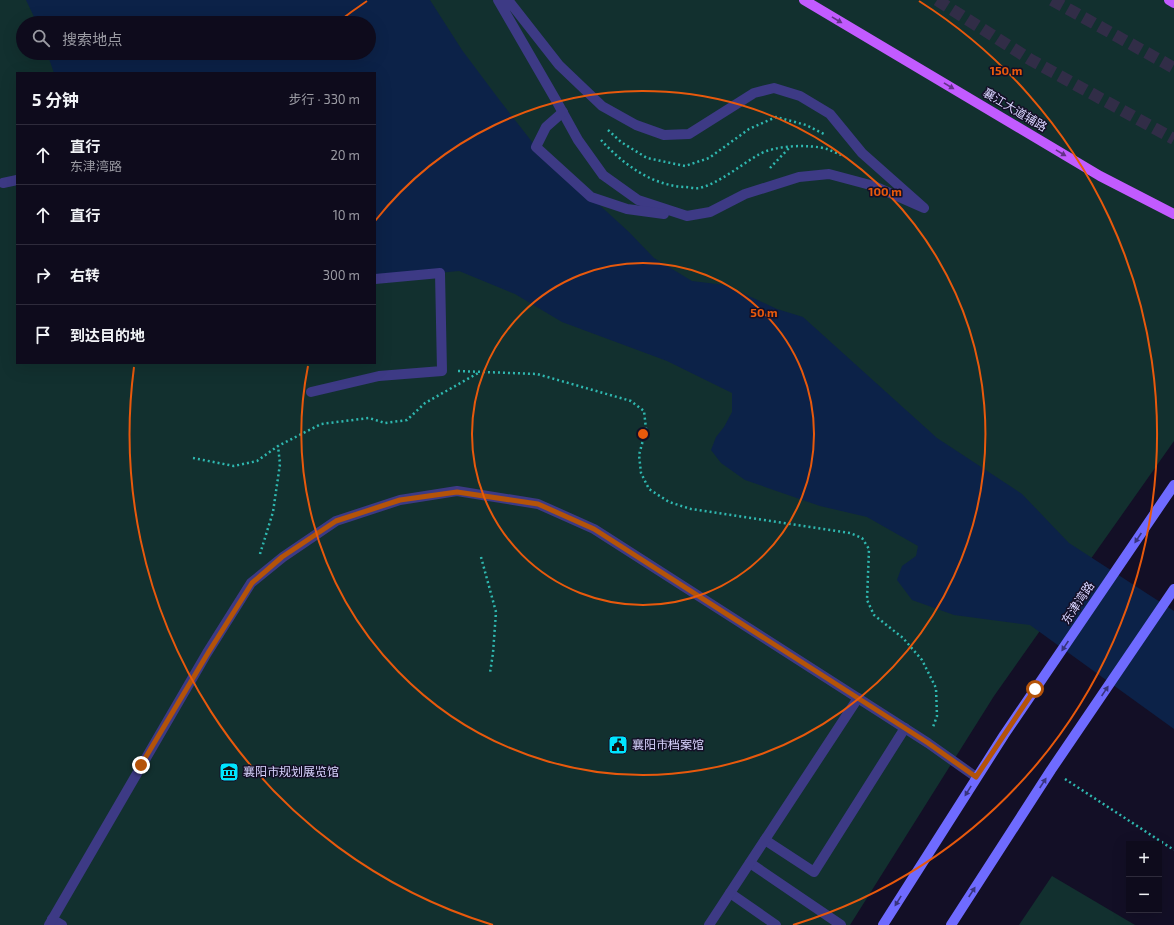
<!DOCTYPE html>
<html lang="zh">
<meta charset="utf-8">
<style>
:root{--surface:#0e0b1c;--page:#1c1929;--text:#f1f3f6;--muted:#9b9ba3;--line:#2e2b3b}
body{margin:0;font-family:"Exo 2","Noto Sans SC",sans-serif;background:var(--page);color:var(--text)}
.controls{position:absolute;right:12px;bottom:12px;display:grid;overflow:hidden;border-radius:0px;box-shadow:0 4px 16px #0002}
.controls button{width:36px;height:36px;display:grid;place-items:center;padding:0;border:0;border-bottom:1px solid var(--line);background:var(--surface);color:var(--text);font:20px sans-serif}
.stop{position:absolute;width:12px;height:12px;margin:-9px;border:3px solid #b45309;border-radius:50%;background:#fff}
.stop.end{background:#b45309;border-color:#fff;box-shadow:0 1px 4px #0008}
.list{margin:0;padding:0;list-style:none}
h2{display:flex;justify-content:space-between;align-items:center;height:52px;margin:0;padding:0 16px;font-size:17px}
h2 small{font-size:13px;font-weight:400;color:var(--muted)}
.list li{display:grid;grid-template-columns:26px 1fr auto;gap:12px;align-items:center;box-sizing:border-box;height:60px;padding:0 16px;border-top:1px solid var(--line)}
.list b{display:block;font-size:15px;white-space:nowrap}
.list p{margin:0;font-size:13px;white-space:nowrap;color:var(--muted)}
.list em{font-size:13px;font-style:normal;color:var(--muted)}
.icon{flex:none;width:22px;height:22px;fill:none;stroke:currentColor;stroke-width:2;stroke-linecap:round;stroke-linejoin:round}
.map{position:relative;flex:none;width:1174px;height:925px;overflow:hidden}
.search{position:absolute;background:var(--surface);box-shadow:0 4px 16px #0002;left:16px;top:16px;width:360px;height:44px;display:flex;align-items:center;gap:10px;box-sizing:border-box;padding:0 14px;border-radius:22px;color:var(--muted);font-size:15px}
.panel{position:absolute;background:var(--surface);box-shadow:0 4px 16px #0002;left:16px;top:72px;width:360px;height:292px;border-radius:0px}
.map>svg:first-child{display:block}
.green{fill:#12302f;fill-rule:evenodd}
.water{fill:#0c2248}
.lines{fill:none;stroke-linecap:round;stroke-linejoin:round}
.highway-tunnel{stroke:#312d47;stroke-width:12;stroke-dasharray:12 6;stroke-linecap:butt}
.path{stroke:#2fb8b0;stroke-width:2.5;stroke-dasharray:2 3;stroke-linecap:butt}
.lane{stroke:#3d3a85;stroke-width:10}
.street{stroke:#3d3a85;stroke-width:10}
.secondary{stroke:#6f6bff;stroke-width:10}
.primary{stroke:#c25bff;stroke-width:10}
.oneway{fill:#623188}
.oneway2{fill:#38347d}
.route{stroke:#b45309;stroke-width:5}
.ring{fill:none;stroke:#e8590c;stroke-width:2}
.labels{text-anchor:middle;stroke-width:3;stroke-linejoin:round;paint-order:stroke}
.street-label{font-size:12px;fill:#d9d4ff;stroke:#130f26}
.poi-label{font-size:12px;fill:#d9d4ff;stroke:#130f26;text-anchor:start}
.centre{fill:#e8590c;stroke:#130f26;stroke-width:2}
.ring-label{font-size:12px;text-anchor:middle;font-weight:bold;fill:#e8590c;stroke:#130f26;stroke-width:3;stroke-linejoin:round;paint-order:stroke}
</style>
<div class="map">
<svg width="1174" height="925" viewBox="0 0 1174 925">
<rect width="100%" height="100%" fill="#130f26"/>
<g class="green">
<path d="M0 0H1174V441L994 696 850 925H0ZM23 23H369V53H23ZM17 73H375V363H17Z"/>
<polygon points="1052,876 1135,925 1019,925"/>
</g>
<polygon class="water" points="26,0 430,0 462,50 501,102 536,147 629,232 654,258 692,281 725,285 777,309 803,317 937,438 1022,494 1069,543 1174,611 1174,729 1030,625 954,615 912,600 897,580 902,566 916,556 918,546 867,517 820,506 745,480 721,463 711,450 716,437 724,427 732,412 732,393 667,361 562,322 515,294 459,271 375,279 375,73 54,73 47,53 369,53 369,23 37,23"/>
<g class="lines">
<g class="highway-tunnel">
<polyline points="937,0 1031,60 1174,139"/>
<polyline points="1052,0 1174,68"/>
</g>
<g class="path">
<polyline points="608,130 621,142 647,158 685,166 709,158 749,129 776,117 806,125 824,134"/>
<path d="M601 140C623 164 651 185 684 187 689 187 695 189 700 188 721 182 739 166 758 155 774 145 810 144 827 149 832 151 837 153 841 155"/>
<polyline points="770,168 790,147"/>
<polyline points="458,371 537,374 631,401 644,411 646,429 639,455 641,473 649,489 669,502 691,509 850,533 862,538 869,549 867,600 874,615 903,638 922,660 936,688 937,716 933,727"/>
<polyline points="193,458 234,466 257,461 278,446 321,424 369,418 385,423 407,420 425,403 480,372"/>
<polyline points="260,554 273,512 280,464 278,446"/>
<polyline points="481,557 496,612 493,653 490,673"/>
<polyline points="1065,779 1174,850"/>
</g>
<g class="lane">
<polyline points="765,840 814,872 905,728"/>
<polyline points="750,863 841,925"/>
<polyline points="730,893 776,925"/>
<polyline points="52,919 62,925"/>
<polyline points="49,925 207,653 251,583 283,557 336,521 400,500 457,491 538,504 594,529 928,743 976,777"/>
<polyline points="709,925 858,698"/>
</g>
<g class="street">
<polyline points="498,0 557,102 578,140 603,175 638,200 687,216 710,212 745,194 799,177 829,174 874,186 924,208 862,153 830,114 800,96 774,88 754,93 689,134 664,135 636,125 602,106 559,65 508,0"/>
<polyline points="563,112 546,127 536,147 591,197 627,209 664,214"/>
<polyline points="3,183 17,180"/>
<polyline points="311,392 379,376 442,371 440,273 375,279"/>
</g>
<g class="secondary">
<polyline points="883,925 1004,735 1174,485"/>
<polyline points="951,925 1051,770 1174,589"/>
</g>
<g class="primary">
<polyline points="804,0 1100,176 1174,214"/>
<polyline points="1169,0 1174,3"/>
</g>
</g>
<defs><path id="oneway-solid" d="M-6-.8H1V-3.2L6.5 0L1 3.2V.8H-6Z"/></defs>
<g class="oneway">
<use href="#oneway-solid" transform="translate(837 20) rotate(31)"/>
<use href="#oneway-solid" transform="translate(949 86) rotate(31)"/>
<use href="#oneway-solid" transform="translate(1061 153) rotate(31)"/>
</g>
<g class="oneway2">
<use href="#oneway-solid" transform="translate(1138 538) rotate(124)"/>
<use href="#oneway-solid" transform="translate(1065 646) rotate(124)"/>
<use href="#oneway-solid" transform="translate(1105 691) rotate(-56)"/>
<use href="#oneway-solid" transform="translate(1043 783) rotate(-57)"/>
<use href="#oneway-solid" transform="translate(968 791) rotate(122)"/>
<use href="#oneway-solid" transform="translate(972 892) rotate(-57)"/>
<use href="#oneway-solid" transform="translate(898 901) rotate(122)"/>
</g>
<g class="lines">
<polyline class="route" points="141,765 208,653 252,583 282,557 336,521 400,500 457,492 538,504 594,529 928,743 976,777 1035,689"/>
</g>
<g class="ring">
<circle cx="643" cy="434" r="171"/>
<path d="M375 221A342 342 0 1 1 308 366"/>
<path d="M493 925A513 513 0 0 1 134 367M338 22A513 513 0 0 1 367 1M919 1A513 513 0 0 1 793 925"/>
</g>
<defs>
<symbol id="civic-square" viewBox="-11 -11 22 22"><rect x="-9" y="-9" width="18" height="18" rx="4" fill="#00e5ff" stroke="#130f26"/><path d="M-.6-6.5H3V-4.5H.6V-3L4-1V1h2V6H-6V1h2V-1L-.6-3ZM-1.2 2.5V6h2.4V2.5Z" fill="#111"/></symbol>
<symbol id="museum-square" viewBox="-11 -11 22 22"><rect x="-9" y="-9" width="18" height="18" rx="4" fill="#00e5ff" stroke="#130f26"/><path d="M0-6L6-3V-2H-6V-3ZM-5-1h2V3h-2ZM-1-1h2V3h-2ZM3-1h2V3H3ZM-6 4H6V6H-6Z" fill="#111"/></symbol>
</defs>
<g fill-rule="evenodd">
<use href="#civic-square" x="607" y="734" width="22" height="22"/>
<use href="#museum-square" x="218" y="761" width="22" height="22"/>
</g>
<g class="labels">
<g class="street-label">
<text transform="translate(1015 110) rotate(31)" y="4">襄江大道辅路</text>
<text transform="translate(1078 603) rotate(-56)" y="4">东津湾路</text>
</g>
<g class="poi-label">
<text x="632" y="749">襄阳市档案馆</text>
<text x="243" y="776">襄阳市规划展览馆</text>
</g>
</g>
<circle cx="643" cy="434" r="6" class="centre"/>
<g class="ring-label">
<text x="1006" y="75">150 m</text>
<text x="885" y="196">100 m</text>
<text x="764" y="317">50 m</text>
</g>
</svg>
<div class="controls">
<button>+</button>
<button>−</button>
</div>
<div class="stop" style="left:1035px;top:689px"></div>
<div class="stop end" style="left:141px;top:765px"></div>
<div class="search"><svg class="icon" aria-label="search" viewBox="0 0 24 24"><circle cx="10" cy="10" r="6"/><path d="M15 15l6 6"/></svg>搜索地点</div>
<section class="panel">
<h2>5 分钟<small>步行 · 330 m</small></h2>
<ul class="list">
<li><svg class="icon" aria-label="ahead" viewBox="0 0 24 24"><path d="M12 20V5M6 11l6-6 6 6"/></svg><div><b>直行</b><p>东津湾路</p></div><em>20 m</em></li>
<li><svg class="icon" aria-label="ahead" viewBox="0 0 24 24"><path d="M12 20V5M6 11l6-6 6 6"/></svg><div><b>直行</b></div><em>10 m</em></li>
<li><svg class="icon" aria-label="right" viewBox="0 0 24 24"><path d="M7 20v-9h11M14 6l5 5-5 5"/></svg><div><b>右转</b></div><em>300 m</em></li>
<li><svg class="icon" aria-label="arrive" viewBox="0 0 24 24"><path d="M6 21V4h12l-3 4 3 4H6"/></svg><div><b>到达目的地</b></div></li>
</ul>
</section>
</div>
